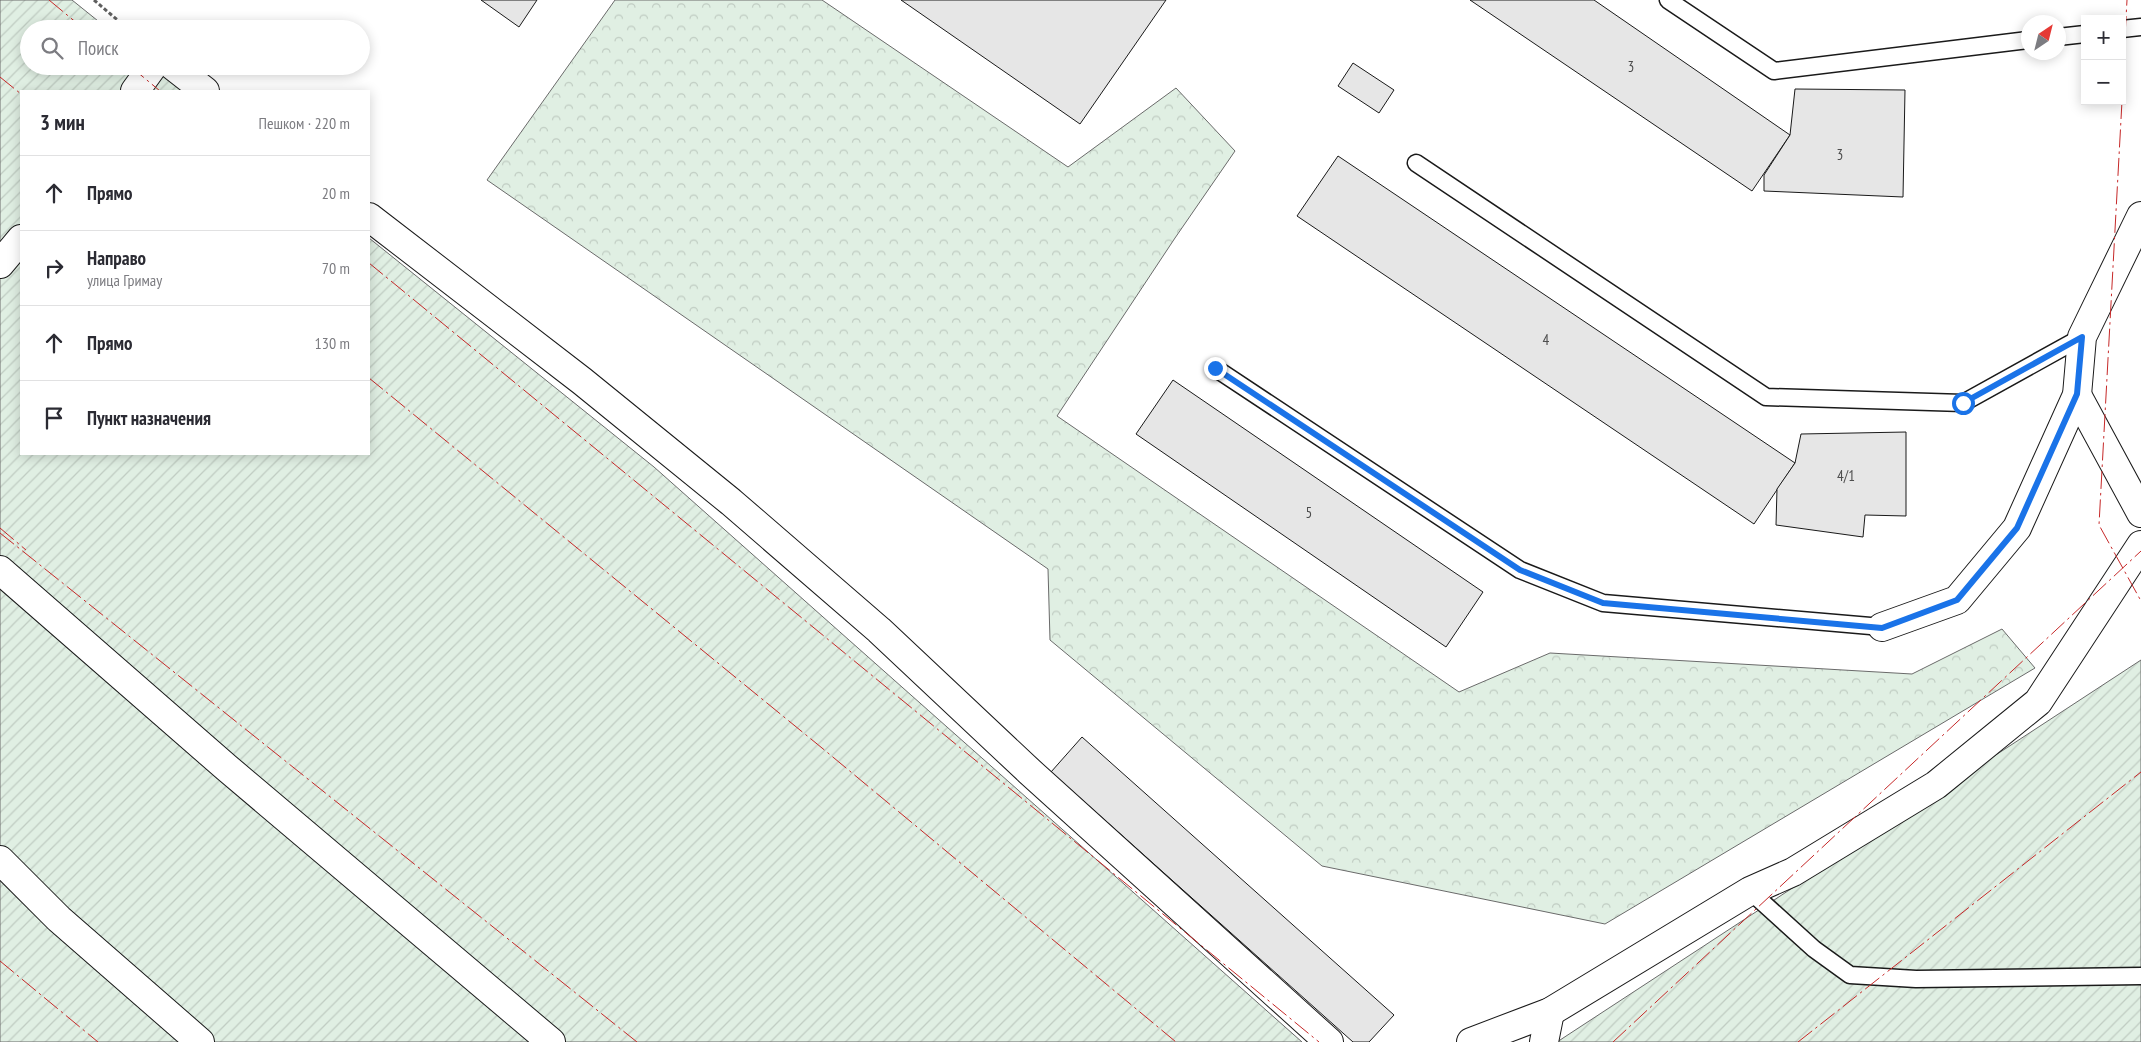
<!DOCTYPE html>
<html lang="ru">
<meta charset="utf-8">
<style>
:root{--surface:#fff;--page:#f7f7f7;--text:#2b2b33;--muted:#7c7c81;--line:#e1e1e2}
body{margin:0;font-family:"PT Sans Narrow",sans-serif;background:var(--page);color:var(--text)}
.controls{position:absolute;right:15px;top:15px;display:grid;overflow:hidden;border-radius:0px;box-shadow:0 2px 12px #0003}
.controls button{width:45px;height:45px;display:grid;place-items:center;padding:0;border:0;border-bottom:1px solid var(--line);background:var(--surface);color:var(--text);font:25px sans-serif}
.compass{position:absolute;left:2021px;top:15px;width:45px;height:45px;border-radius:50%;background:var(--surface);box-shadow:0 2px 12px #0003;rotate:35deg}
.stop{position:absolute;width:15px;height:15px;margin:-11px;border:4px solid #1a73e8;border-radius:50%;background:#fff}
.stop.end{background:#1a73e8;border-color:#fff;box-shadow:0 1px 5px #0008}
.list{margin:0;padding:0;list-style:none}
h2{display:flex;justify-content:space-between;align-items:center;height:65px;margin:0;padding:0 20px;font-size:21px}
h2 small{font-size:16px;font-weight:400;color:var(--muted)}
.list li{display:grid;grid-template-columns:32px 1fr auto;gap:15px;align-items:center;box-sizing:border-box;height:75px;padding:0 20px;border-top:1px solid var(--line)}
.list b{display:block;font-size:19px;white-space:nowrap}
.list p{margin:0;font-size:16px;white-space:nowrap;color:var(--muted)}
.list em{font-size:16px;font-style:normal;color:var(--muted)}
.icon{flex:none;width:28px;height:28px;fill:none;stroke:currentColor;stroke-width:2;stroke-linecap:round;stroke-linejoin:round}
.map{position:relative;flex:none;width:2141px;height:1042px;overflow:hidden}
.search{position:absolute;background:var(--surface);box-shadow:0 2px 12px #0003;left:20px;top:20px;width:350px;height:55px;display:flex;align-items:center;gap:12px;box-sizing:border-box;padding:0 18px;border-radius:28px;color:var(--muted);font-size:19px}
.panel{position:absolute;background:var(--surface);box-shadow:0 2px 12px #0003;left:20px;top:90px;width:350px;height:365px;border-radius:0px}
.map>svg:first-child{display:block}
.forest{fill:url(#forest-crowns);stroke:#6a6a6a}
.garden{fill:url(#garden-furrows);stroke:#6a6a6a}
.building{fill:#e6e6e6;stroke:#1a1a1a}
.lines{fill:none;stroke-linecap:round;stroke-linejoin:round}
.service-casing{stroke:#1a1a1a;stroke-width:19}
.minor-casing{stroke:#1a1a1a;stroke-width:30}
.path{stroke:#5f5f5f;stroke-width:3;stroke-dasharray:4 2.5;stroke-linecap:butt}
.service{stroke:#fff;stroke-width:16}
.minor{stroke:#fff;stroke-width:28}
.power{stroke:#c62828;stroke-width:1;stroke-dasharray:18 4 2.5 4;stroke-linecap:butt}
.route{stroke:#1a73e8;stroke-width:6}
.labels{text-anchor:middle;stroke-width:4;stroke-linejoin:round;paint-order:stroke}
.number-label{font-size:15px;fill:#4d4d4d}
</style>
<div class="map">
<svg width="2141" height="1042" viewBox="0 0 2141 1042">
<defs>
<pattern id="forest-crowns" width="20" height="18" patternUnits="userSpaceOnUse" patternTransform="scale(1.25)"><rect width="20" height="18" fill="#e0efe3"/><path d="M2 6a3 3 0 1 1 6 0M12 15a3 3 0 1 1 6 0" fill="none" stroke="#c0ccc2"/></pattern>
<pattern id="garden-furrows" width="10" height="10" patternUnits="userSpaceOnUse" patternTransform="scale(1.25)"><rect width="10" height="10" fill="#e0efe3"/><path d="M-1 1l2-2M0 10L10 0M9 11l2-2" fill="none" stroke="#c0ccc2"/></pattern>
</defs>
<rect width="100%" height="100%" fill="#fff"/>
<polygon class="forest" points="615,0 822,0 1068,167 1176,88 1235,151 1175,238 1057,416 1459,692 1550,653 1912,674 2002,629 2035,668 1605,924 1322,866 1050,640 1048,569 487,180"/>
<g class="garden">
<polygon points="0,0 72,0 108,29 29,29 29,66 155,66 186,91 21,91 21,454 369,454 369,238 654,467 1302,1042 0,1042"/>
<polygon points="2141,660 2141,1042 1557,1042"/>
</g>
<g class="building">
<polygon points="481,0 537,0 519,27"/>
<polygon points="901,0 1166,0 1080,124"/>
<polygon points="1470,0 1594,0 1790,135 1752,191"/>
<polygon points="1353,63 1394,90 1379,113 1338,86"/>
<polygon points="1795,89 1905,90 1903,197 1764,191 1764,175 1790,135"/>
<polygon points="1338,156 1795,463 1754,524 1297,216"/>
<polygon points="1173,380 1483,592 1446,647 1136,434"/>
<polygon points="1906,432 1906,516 1865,515 1863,537 1776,525 1777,489 1795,463 1801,434"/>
<polygon points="1082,737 1394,1015 1369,1042 1353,1042 1051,772"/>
</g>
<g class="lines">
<defs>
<g id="service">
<polyline points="1668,0 1774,71 2028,40"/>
<polyline points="2122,29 2141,27"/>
<polyline points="2058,37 2085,34"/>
<polyline points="1416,163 1766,397 1963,403 2082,337"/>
<polyline points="1215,368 1520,570 1603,603 1882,627"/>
<polyline points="1750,891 1814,949 1850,975 1916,979 2141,976"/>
</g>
<g id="minor">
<polyline points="173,66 205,91"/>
<polyline points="135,91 153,66"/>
<polyline points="369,217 582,381 731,502 879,630 1029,771 1329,1042"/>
<polyline points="0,264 21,239"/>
<polyline points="2077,395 2141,513"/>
<polyline points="0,570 227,768 551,1042"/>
<polyline points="1882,627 1957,600 2017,528 2077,395 2082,337 2141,216"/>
<polyline points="0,860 59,919 200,1042"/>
<polyline points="1471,1042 1550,1012 1750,891 1793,872 1936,785 2038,702 2141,545"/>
<polyline points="1544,1042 1550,1012"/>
</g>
</defs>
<use href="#service" class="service-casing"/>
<use href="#minor" class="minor-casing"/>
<polyline class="path" points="94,0 128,29"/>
<use href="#service" class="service"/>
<use href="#minor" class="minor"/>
<g class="power">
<polyline points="49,0 84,29"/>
<polyline points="130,66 160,91"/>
<polyline points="0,77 21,94"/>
<polyline points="2122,91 2127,0"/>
<polyline points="2122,101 2099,525 2141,601"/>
<polyline points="369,263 1319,1042"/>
<polyline points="369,378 822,748 1176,1042"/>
<polyline points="0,528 26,550"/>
<polyline points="0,533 637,1042"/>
<polyline points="0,961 98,1042"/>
<polyline points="1613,1042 2141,551"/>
<polyline points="1798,1042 2141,772"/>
</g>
</g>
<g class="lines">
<polyline class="route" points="1215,368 1520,570 1603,603 1882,628 1957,600 2017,528 2077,394 2082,337 1963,403"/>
</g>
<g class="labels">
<g class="number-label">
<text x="1631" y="72">3</text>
<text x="1840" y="160">3</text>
<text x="1546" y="345">4</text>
<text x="1846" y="481">4/1</text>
<text x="1309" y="518">5</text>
</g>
</g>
</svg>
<div class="controls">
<button>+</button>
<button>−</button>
</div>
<svg class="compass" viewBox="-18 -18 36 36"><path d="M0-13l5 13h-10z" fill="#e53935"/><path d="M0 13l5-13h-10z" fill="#7c7c81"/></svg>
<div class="stop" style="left:1963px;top:403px"></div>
<div class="stop end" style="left:1215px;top:368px"></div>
<div class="search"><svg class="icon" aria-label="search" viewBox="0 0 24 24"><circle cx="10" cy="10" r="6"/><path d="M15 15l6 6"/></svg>Поиск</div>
<section class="panel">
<h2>3 мин<small>Пешком · 220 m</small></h2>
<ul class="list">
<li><svg class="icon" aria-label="ahead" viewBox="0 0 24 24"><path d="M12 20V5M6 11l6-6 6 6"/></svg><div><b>Прямо</b></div><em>20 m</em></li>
<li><svg class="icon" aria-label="right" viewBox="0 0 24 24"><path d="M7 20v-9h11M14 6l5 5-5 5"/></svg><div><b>Направо</b><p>улица Гримау</p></div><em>70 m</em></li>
<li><svg class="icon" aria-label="ahead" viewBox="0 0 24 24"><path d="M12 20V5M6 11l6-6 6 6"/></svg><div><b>Прямо</b></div><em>130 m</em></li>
<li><svg class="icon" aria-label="arrive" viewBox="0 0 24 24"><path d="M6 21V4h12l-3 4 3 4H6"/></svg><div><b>Пункт назначения</b></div></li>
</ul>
</section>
</div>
